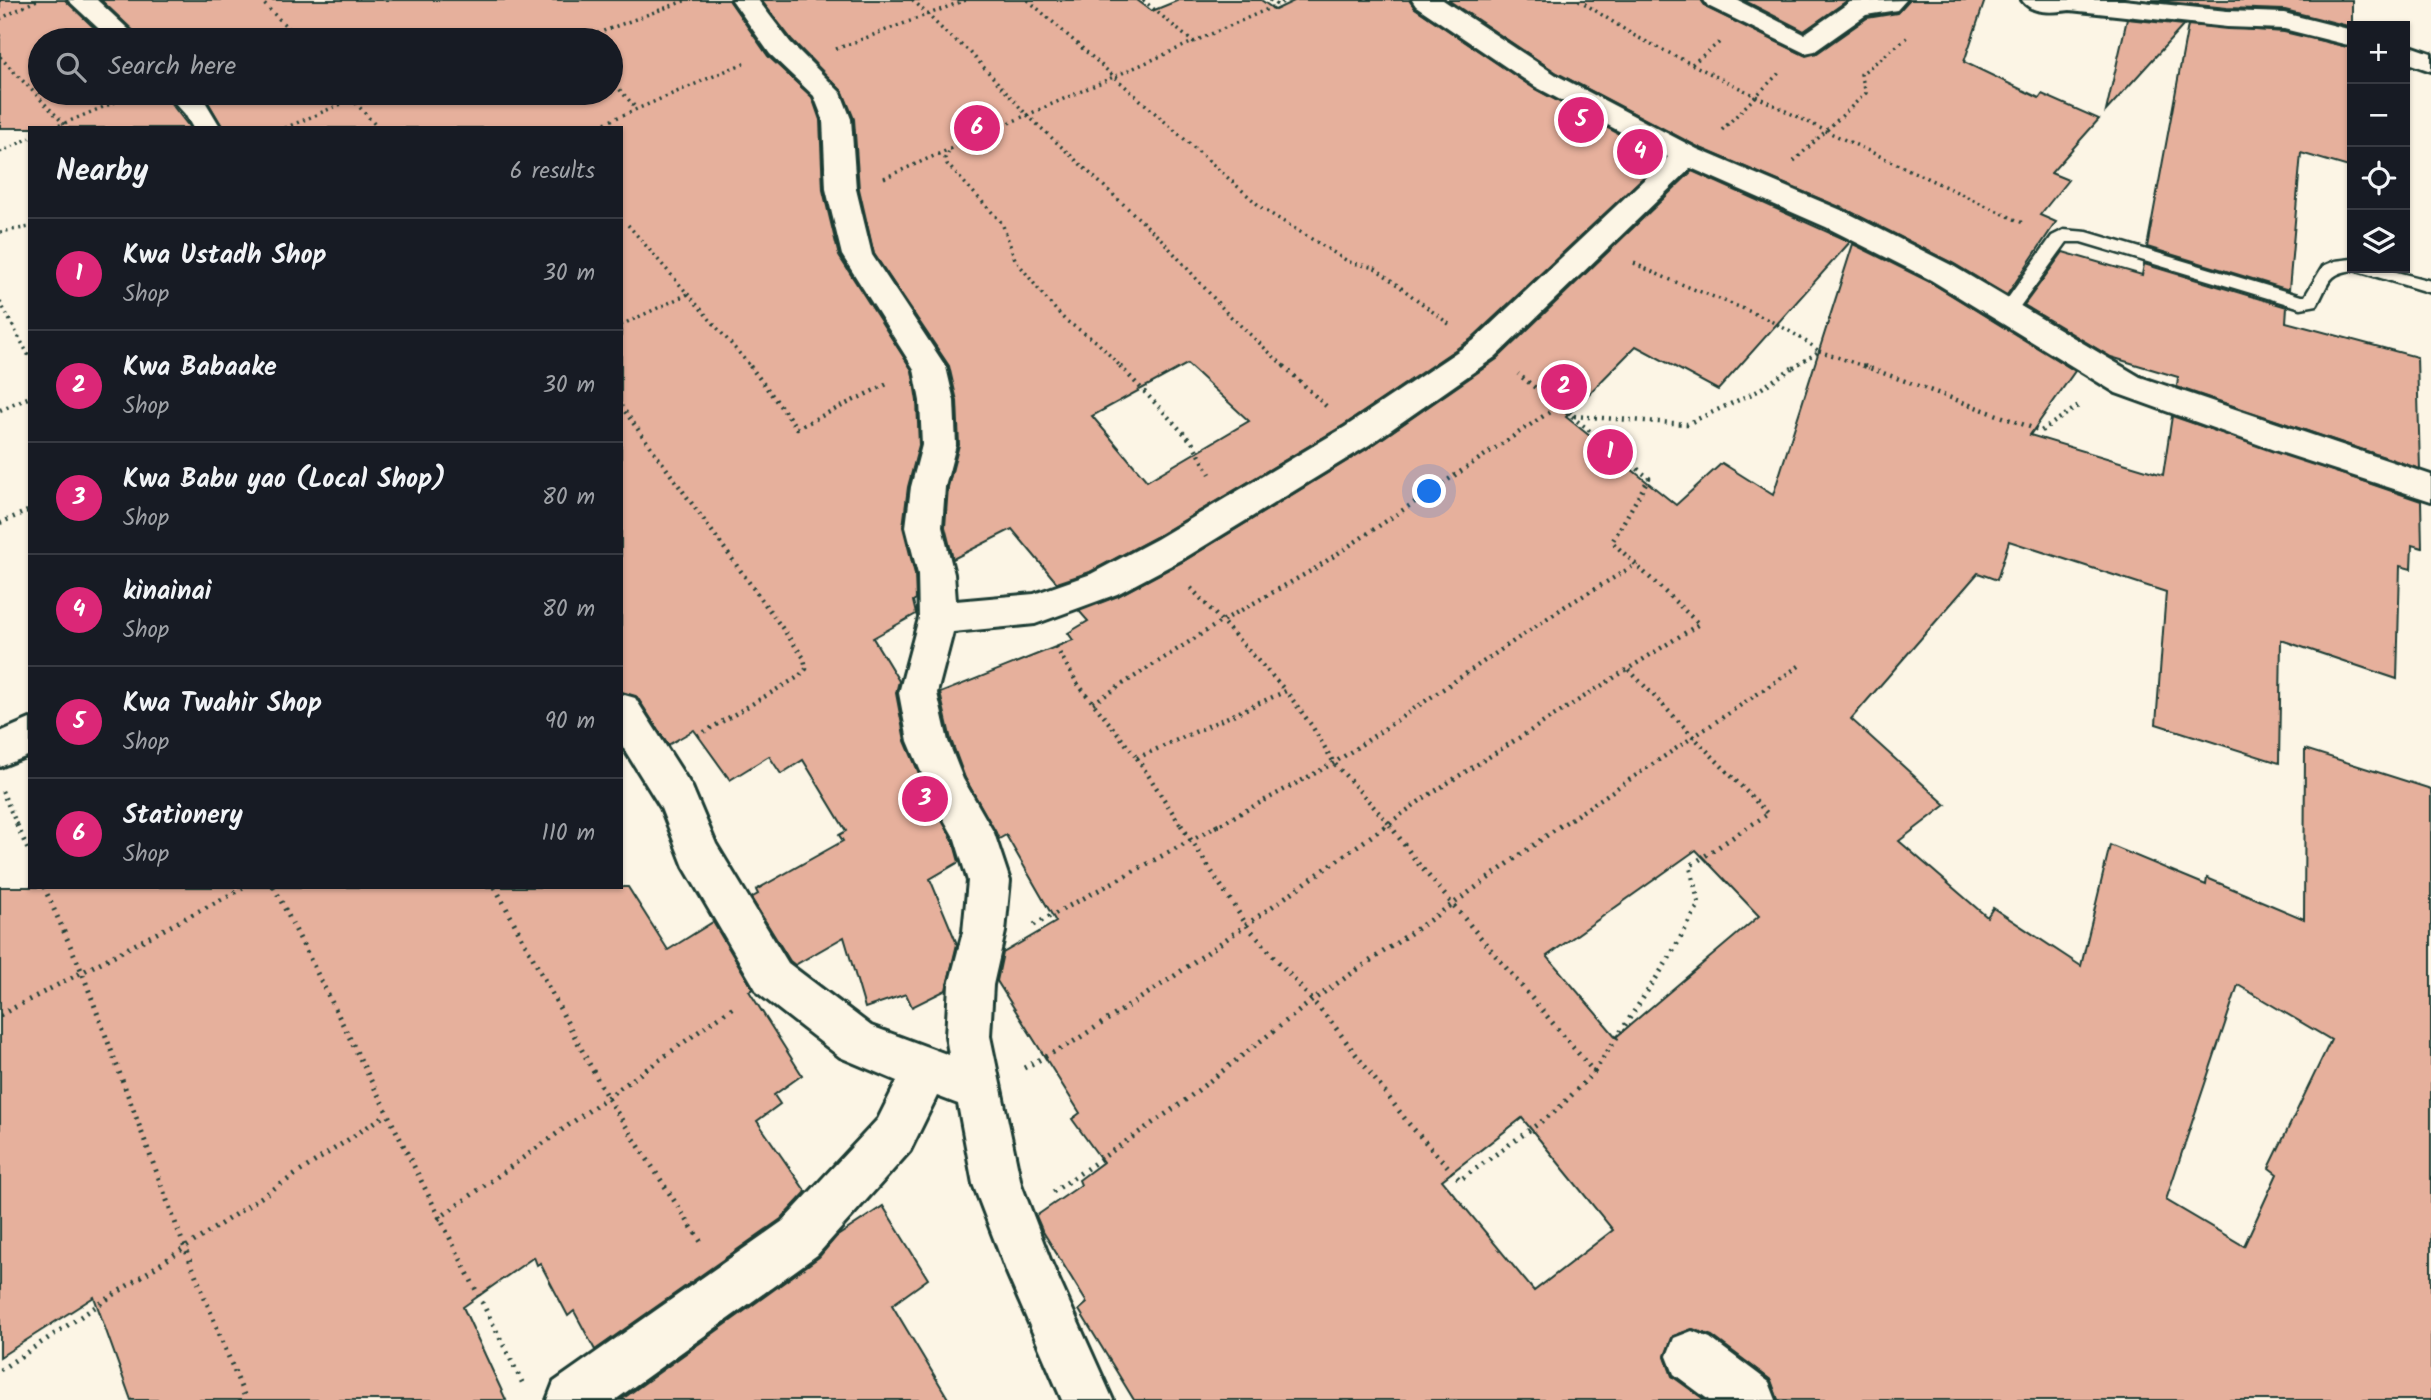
<!DOCTYPE html>
<meta charset="utf-8">
<style>
:root{--surface:#171b24;--page:#20242c;--text:#f1f3f6;--muted:#9ea1a6;--line:#363941;--accent:#db2777}
body{margin:0;font-family:Kalam,sans-serif;background:var(--page);color:var(--text)}
.controls{position:absolute;right:21px;top:21px;display:grid;overflow:hidden;border-radius:0px;box-shadow:0 2px 5px #0004}
.controls button{width:63px;height:63px;display:grid;place-items:center;padding:0;border:0;border-bottom:2px solid var(--line);background:var(--surface);color:var(--text);font:35px sans-serif}
.you{position:absolute;left:1430px;top:492px;width:24px;height:24px;margin:-18px;border:5px solid #fff;border-radius:50%;background:#1a73e8;box-shadow:0 0 0 10px #1a73e833}
.badge{display:grid;place-items:center;width:46px;height:46px;border-radius:50%;background:var(--accent);color:#fff;font-size:23px;font-weight:700}
.pin{position:absolute;translate:-50% -50%;border:4px solid #fff;box-shadow:0 2px 7px #0006}
.list{margin:0;padding:0;list-style:none}
h2{display:flex;justify-content:space-between;align-items:center;height:91px;margin:0;padding:0 28px;font-size:30px}
h2 small{font-size:23px;font-weight:400;color:var(--muted)}
.list li{display:grid;grid-template-columns:46px 1fr auto;gap:21px;align-items:center;box-sizing:border-box;height:112px;padding:0 28px;border-top:2px solid var(--line)}
.list b{display:block;font-size:26px;white-space:nowrap}
.list p{margin:0;font-size:23px;white-space:nowrap;color:var(--muted)}
.list em{font-size:23px;font-style:normal;color:var(--muted)}
.icon{flex:none;width:38px;height:38px;fill:none;stroke:currentColor;stroke-width:2;stroke-linecap:round;stroke-linejoin:round}
.map{position:relative;flex:none;width:2431px;height:1400px;overflow:hidden}
.search{position:absolute;background:var(--surface);box-shadow:0 2px 5px #0004;left:28px;top:28px;width:595px;height:77px;display:flex;align-items:center;gap:18px;box-sizing:border-box;padding:0 24px;border-radius:38px;color:var(--muted);font-size:26px}
.panel{position:absolute;background:var(--surface);box-shadow:0 2px 5px #0004;left:28px;top:126px;width:595px;height:763px;border-radius:0px}
.map>svg:first-child{display:block}
.lines{fill:none;stroke-linecap:round;stroke-linejoin:round}
.stream{fill:#6696a9;fill-rule:evenodd}
.building{fill:#e6b09c;stroke:#1f3d34;stroke-width:2;fill-rule:evenodd}
.lane-casing{stroke:#1f3d34;stroke-width:5}
.street-casing{stroke:#1f3d34;stroke-width:6}
.path-far2{stroke:#1f3d34;stroke-width:3.5;stroke-dasharray:2 4.5;stroke-linecap:butt}
.path-far1{stroke:#1f3d34;stroke-width:4.5;stroke-dasharray:2 5;stroke-linecap:butt}
.path{stroke:#1f3d34;stroke-width:5;stroke-dasharray:2 6;stroke-linecap:butt}
.lane{fill:#fcf5e5;fill-rule:evenodd}
.street{fill:#fcf5e5;fill-rule:evenodd}
</style>
<div class="map">
<svg width="2431" height="1400" viewBox="0 0 2431 1400">
<rect width="100%" height="100%" fill="#fcf5e5"/>
<filter id="ink" filterUnits="userSpaceOnUse"><feTurbulence type="fractalNoise" baseFrequency=".0143" numOctaves="2"/><feDisplacementMap in="SourceGraphic" scale="14" xChannelSelector="R" yChannelSelector="G"/><feConvolveMatrix kernelMatrix="1 2 1 2 8 2 1 2 1" color-interpolation-filters="sRGB"/></filter>
<g filter="url(#ink)">
<g class="lines">
<path class="stream" d="M1710 1307 1717 1310 1720 1317C1717 1324 1665 1365 1656 1368L1649 1365 1646 1358C1655 1336 1689 1316 1710 1307Z"/>
</g>
<g class="building">
<polygon points="0,0 65,0 107,40 40,40 40,93 163,93 190,128 0,128"/>
<polygon points="101,0 729,0 768,56 812,97 820,120 823,190 839,256 912,370 917,401 919,445 908,487 903,527 915,574 916,599 913,601 916,614 873,638 899,681 896,693 905,741 931,801 953,840 959,862 930,879 957,944 946,990 912,1007 906,994 865,1008 844,937 795,965 790,961 751,898 758,894 756,890 843,841 839,835 846,831 803,760 781,774 769,756 730,780 694,730 668,745 637,697 621,692 621,128 223,128 208,102 199,93 611,93 611,40 143,40"/>
<path d="M761 0H1137L1152 11 1179 0H1261L1275 10 1296 0H1409L1415 8 1535 89 1664 158 1471 339 1344 425 1156 537 1090 572 1057 583 1012 529 953 559 945 527 948 487 959 445 957 401 949 366 874 254 859 189 854 119 843 92 792 40ZM1187 364 1249 421 1147 481 1092 416Z"/>
<polygon points="1448,0 1701,0 1707,8 1806,56 1817,53 1867,18 1897,13 1909,0 1985,0 1964,62 2039,98 2042,94 2099,119 2051,173 2068,180 2040,215 2056,222 2007,295 1954,264 1849,211 1698,147 1557,73"/>
<polygon points="1743,0 1848,0 1804,31"/>
<polygon points="2149,0 2352,0 2352,27 2285,10 2227,8"/>
<polygon points="2127,19 2184,25 2106,111"/>
<polygon points="2188,25 2284,32 2352,48 2352,168 2301,153 2289,290 2147,247"/>
<path d="M1692 171 1850 242 1718 390 1636 346 1566 417 1676 505 1722 463 1773 495 1853 244 1930 282 2075 371 2030 435 2163 475 2172 416 2421 501 2422 548 2412 545 2411 569 2400 566 2397 679 2281 640 2279 763 2156 724 2166 592 2009 541 1997 580 1978 573 1851 719 1946 805 1899 841 1987 917 1993 908 2081 966 2110 845 2206 885 2207 878 2304 919 2305 749 2431 789V1400H1778L1771 1380 1712 1336 1693 1329 1673 1336 1665 1357 1672 1376 1705 1400H1134L1079 1310 1087 1303 1042 1230 1036 1216 1081 1185 1079 1180 1103 1162 1072 1119 1080 1113 997 981 1003 953 1056 922 1006 835 999 839 965 778 951 740 940 693 1073 640 1068 633 1088 621 1079 611 1118 596 1184 561 1370 447 1497 359ZM1696 850 1759 916 1616 1037 1547 956ZM2238 985 2331 1040 2269 1168 2277 1174 2244 1246 2166 1200ZM1522 1118 1613 1230 1534 1291 1442 1180Z"/>
<polygon points="2063,252 2142,275 2144,264 2287,307 2286,322 2417,357 2420,469 2177,387 2178,377 2111,357 2024,305"/>
<polygon points="0,887 628,887 668,950 713,922 753,989 749,991 802,1075 774,1095 780,1104 757,1121 806,1192 781,1219 595,1350 574,1311 568,1316 540,1263 537,1265 534,1257 463,1307 506,1400 131,1400 94,1297 0,1357"/>
<polygon points="883,1206 928,1279 892,1305 949,1400 621,1400 819,1257 836,1237"/>
</g>
<g class="lines">
<defs>
<path id="lane" d="M2064 230 2087 232 2301 296H2305L2323 266 2335 261 2352 259V268H2381L2431 281V293L2354 270C2327 273 2329 284 2317 305L2301 308 2081 242H2067L2013 316H2001L1998 312 2001 308 2052 236Z"/>
<g id="street">
<polygon points="68,0 97,0 140,40 111,40"/>
<polygon points="732,0 758,0 790,42 841,93 851,119 856,189 872,255 946,367 954,401 956,445 945,487 942,527 954,574 956,601 1034,594 1091,574 1157,539 1345,427 1473,341 1668,157 1536,87 1416,6 1412,0 1443,0 1556,75 1697,149 1848,213 1953,266 2140,377 2431,475 2431,501 2274,450 2116,393 1931,280 1826,227 1691,168 1495,357 1369,445 1183,559 1117,594 1035,624 953,632 937,693 948,741 963,779 994,833 1010,881 1005,932 993,985 990,1036 1021,1184 1051,1262 1113,1400 1062,1400 1007,1273 973,1184 958,1104 937,1096 910,1151 817,1255 615,1400 547,1400 554,1382 783,1221 878,1119 897,1081 840,1057 758,993 684,867 661,808 621,744 621,694 635,698 692,787 716,844 788,963 871,1026 949,1055 946,1036 949,985 963,932 968,881 955,839 933,800 908,741 899,693 919,618 918,574 906,527 911,487 922,445 920,401 914,369 842,255 826,189 823,119 814,96 770,54"/>
<polygon points="1704,0 1737,0 1804,34 1850,2 1906,0 1897,10 1866,15 1815,51 1805,53 1708,6"/>
<path d="M2022 0H2124L2227 11 2284 13 2352 30V46L2284 29 2227 27 2070 10C2055 12 2032 15 2022 0Z"/>
<polygon points="2405,44 2431,53 2431,71 2405,62"/>
<polygon points="166,93 196,93 206,103 221,128 193,128 185,114"/>
<polygon points="30,719 30,755 0,767 0,732"/>
<polygon points="1692,1331 1710,1338 1769,1382 1776,1400 1709,1400 1674,1374 1667,1356 1674,1338"/>
</g>
</defs>
<use href="#lane" class="lane-casing"/>
<use href="#street" class="street-casing"/>
<g class="path-far2">
<polyline points="260,0 300,40"/>
<polyline points="913,0 947,34 969,51 1026,114 1162,240 1226,312 1286,368"/>
<polyline points="1028,0 1263,209 1349,262 1375,268 1449,324"/>
<polyline points="1143,0 1194,43"/>
<polyline points="1270,0 1277,5 1288,0"/>
<polyline points="1579,0 1633,35 1824,130 2025,224"/>
<polyline points="0,19 37,0"/>
<polyline points="579,40 687,0"/>
<polyline points="836,49 966,0"/>
<polyline points="0,57 68,128"/>
<polyline points="1692,64 1720,42"/>
<polyline points="611,80 636,108"/>
<polyline points="347,93 378,128"/>
<polyline points="53,128 137,93"/>
<polyline points="285,128 367,93"/>
<polyline points="593,128 744,63"/>
<polyline points="1722,130 1780,72"/>
<polyline points="0,152 30,138"/>
<polyline points="949,152 945,158 947,164 1002,223 1015,259 1046,299 1065,320 1097,342 1122,368"/>
<polyline points="1794,161 1866,93 1861,74 1907,38"/>
<polyline points="884,178 1277,5"/>
<polyline points="628,225 752,368"/>
<polyline points="0,232 30,227"/>
<path d="M1634 263C1696 295 1764 308 1819 351L1793 368"/>
<polyline points="0,302 30,358"/>
<polyline points="621,325 688,294"/>
<polyline points="1819,351 1869,368"/>
</g>
<g class="path-far1">
<polyline points="750,366 797,428 889,383"/>
<polyline points="1120,366 1192,442 1210,474"/>
<polyline points="1284,366 1326,406"/>
<polyline points="1864,366 2041,431 2080,405"/>
<polyline points="621,406 804,658 806,669 798,677 694,738"/>
<polyline points="0,410 30,397"/>
<polyline points="1574,416 1687,424 1756,392 1795,366"/>
<polyline points="0,523 30,510"/>
<polyline points="1191,588 1286,691"/>
<polyline points="1056,647 1077,683 1137,758"/>
<polyline points="1629,670 1768,814 1748,827"/>
<polyline points="1093,703 1222,621 1316,568 1560,405"/>
<polyline points="1137,758 1182,827"/>
<polyline points="1137,758 1286,691 1312,726 1334,763 1392,827"/>
<polyline points="2,791 18,827"/>
<polyline points="1215,827 1334,763 1564,607 1637,564"/>
<polyline points="1384,827 1424,798 1699,624 1612,542 1649,478 1518,374"/>
<polyline points="1559,827 1799,666"/>
</g>
<g class="path">
<polyline points="17,825 30,854"/>
<polyline points="1181,825 1248,927 1332,1023 1409,1124 1460,1180 1556,1111 1594,1072 1416,861 1390,825"/>
<polyline points="44,887 82,972 184,1246 246,1400"/>
<polyline points="274,887 523,1384"/>
<polyline points="495,887 607,1097 701,1242"/>
<polyline points="1034,925 1219,825"/>
<polyline points="0,1015 245,887"/>
<polyline points="1024,1068 1073,1042 1170,979 1387,825"/>
<polyline points="1594,1072 1668,960 1699,904 1690,866 1751,825"/>
<polyline points="1053,1192 1183,1102 1313,1000 1453,904 1561,825"/>
<polyline points="438,1219 733,1007"/>
<polyline points="0,1370 387,1114"/>
</g>
<use href="#lane" class="lane"/>
<use href="#street" class="street"/>
</g>
</g>
</svg>
<div class="controls">
<button>+</button>
<button>−</button>
<button><svg class="icon" aria-label="locate" viewBox="0 0 24 24"><circle cx="12" cy="12" r="6"/><path d="M12 2v4M12 18v4M2 12h4M18 12h4"/></svg></button>
<button><svg class="icon" aria-label="layers" viewBox="0 0 24 24"><path d="M12 4l9 5-9 5-9-5zM3 14l9 5 9-5"/></svg></button>
</div>
<div class="you"></div>
<div class="pin badge" style="left:1610px;top:452px">1</div>
<div class="pin badge" style="left:1564px;top:387px">2</div>
<div class="pin badge" style="left:925px;top:799px">3</div>
<div class="pin badge" style="left:1640px;top:152px">4</div>
<div class="pin badge" style="left:1581px;top:120px">5</div>
<div class="pin badge" style="left:977px;top:128px">6</div>
<div class="search"><svg class="icon" aria-label="search" viewBox="0 0 24 24"><circle cx="10" cy="10" r="6"/><path d="M15 15l6 6"/></svg>Search here</div>
<section class="panel">
<h2>Nearby<small>6 results</small></h2>
<ul class="list">
<li><span class="badge">1</span><div><b>Kwa Ustadh Shop</b><p>Shop</p></div><em>30 m</em></li>
<li><span class="badge">2</span><div><b>Kwa Babaake</b><p>Shop</p></div><em>30 m</em></li>
<li><span class="badge">3</span><div><b>Kwa Babu yao (Local Shop)</b><p>Shop</p></div><em>80 m</em></li>
<li><span class="badge">4</span><div><b>kinainai</b><p>Shop</p></div><em>80 m</em></li>
<li><span class="badge">5</span><div><b>Kwa Twahir Shop</b><p>Shop</p></div><em>90 m</em></li>
<li><span class="badge">6</span><div><b>Stationery</b><p>Shop</p></div><em>110 m</em></li>
</ul>
</section>
</div>
